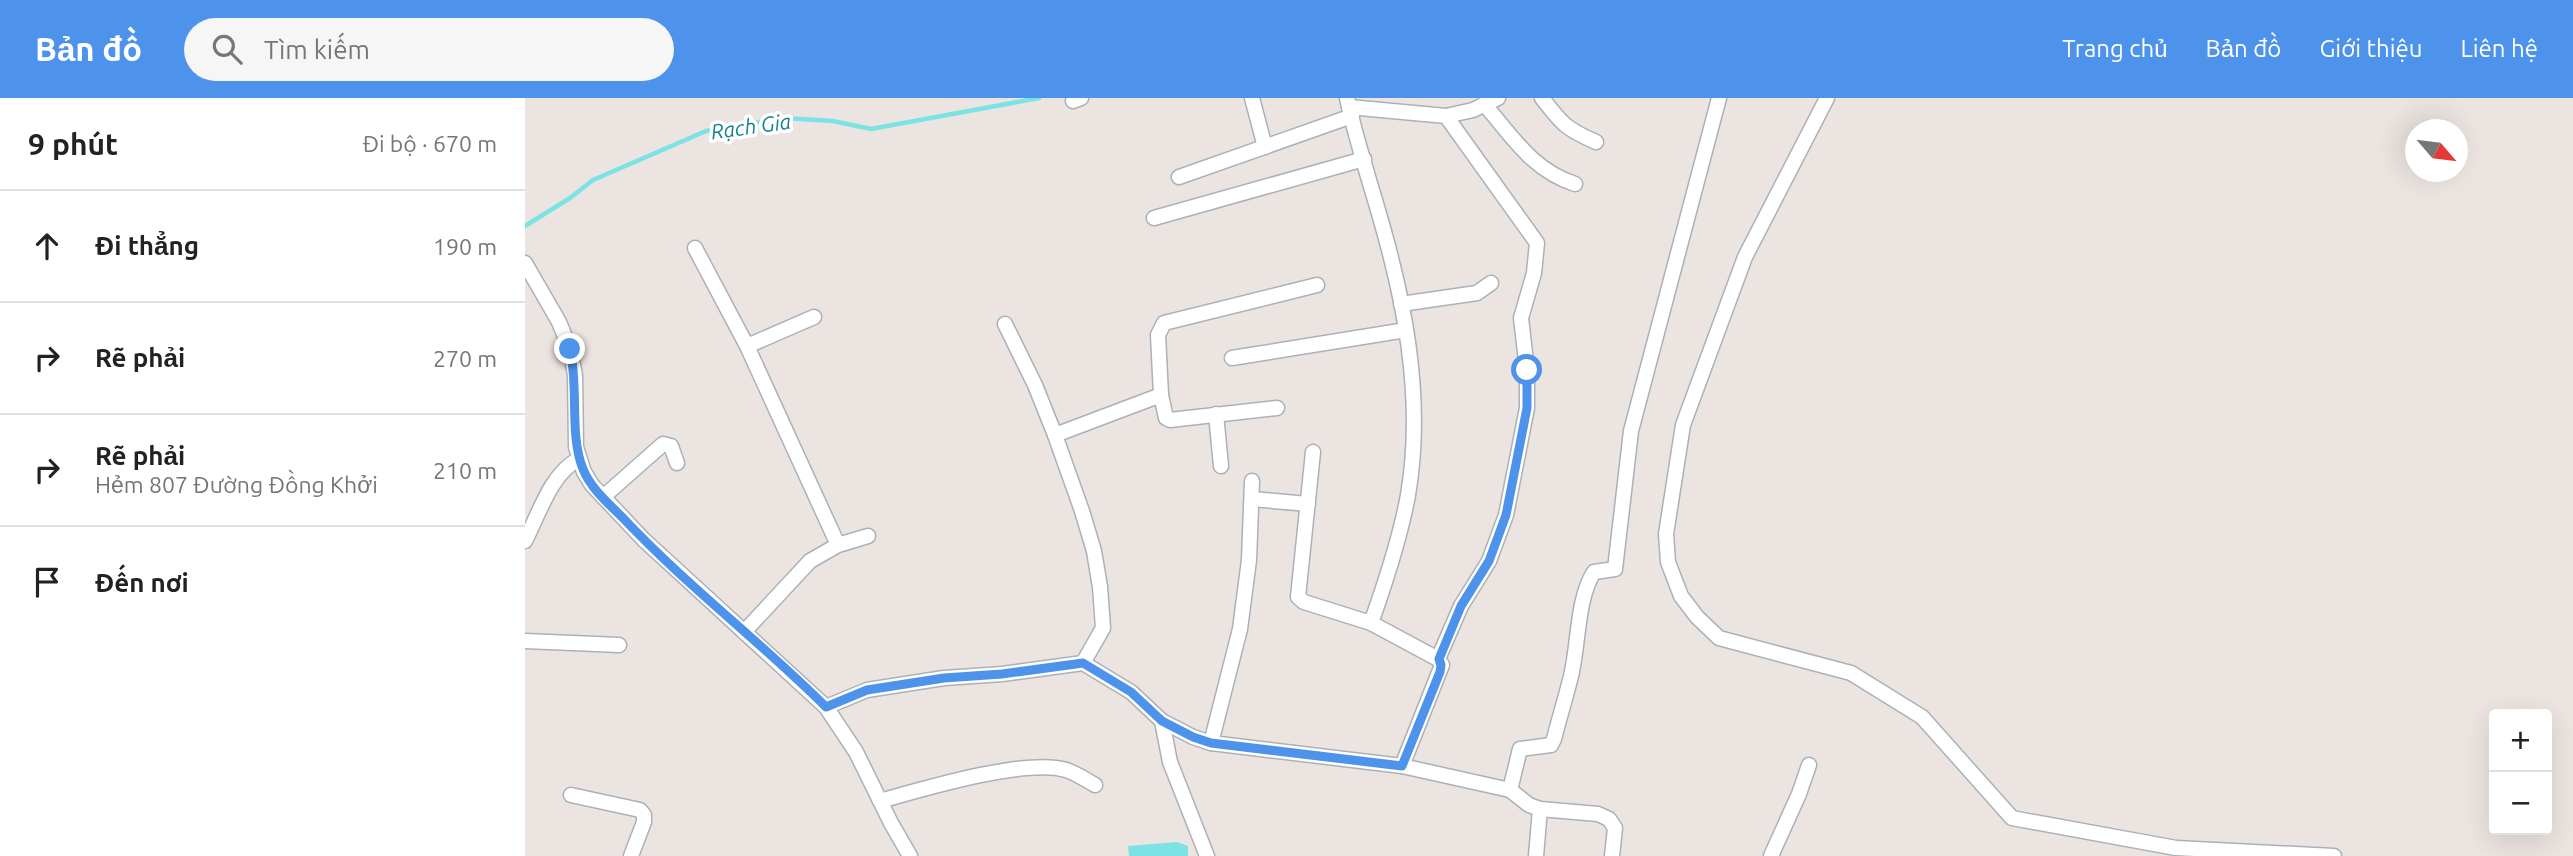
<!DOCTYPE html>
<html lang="vi">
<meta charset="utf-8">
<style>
:root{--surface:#fff;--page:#f6f6f6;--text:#222;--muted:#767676;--line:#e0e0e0;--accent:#4e93eb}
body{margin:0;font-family:Ubuntu,sans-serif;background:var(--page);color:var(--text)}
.controls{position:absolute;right:21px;bottom:21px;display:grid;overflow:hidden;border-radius:7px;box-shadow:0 7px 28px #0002}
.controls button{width:63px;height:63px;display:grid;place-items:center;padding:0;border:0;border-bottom:2px solid var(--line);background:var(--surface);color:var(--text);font:35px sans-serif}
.compass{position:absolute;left:1880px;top:21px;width:63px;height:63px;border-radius:50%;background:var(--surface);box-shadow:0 7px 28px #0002;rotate:118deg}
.stop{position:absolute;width:21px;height:21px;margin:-16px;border:5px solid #4e93eb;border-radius:50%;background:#fff}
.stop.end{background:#4e93eb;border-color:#fff;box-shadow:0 2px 7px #0008}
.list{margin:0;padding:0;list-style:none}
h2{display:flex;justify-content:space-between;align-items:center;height:91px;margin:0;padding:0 28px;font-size:30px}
h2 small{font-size:23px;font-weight:400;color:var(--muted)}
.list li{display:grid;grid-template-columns:46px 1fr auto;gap:21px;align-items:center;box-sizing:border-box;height:112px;padding:0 28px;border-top:2px solid var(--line)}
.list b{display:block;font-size:26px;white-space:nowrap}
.list p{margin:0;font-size:23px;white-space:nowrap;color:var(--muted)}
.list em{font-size:23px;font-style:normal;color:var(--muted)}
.icon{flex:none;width:38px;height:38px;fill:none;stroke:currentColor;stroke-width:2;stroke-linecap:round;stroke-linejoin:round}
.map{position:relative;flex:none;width:2048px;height:758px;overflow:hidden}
header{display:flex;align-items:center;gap:42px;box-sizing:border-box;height:98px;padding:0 35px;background:var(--accent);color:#fff}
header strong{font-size:33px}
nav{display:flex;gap:38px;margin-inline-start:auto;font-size:24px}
.search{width:490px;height:63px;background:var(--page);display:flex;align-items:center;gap:18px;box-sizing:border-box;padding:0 24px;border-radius:38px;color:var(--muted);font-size:26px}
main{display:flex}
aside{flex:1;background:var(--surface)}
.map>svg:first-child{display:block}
.water{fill:#7ce3e5}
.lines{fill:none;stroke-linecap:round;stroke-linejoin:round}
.stream{stroke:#7ce3e5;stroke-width:4.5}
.minor-casing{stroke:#acb1b7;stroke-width:17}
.minor{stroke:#fff;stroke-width:14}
.route{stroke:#4e93eb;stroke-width:9}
.labels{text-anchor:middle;stroke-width:7;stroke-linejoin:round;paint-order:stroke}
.water-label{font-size:21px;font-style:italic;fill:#19818c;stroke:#fff}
</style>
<header>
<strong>Bản đồ</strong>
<div class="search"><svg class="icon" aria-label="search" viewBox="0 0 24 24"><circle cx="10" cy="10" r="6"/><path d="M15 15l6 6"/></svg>Tìm kiếm</div>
<nav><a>Trang chủ</a><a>Bản đồ</a><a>Giới thiệu</a><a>Liên hệ</a></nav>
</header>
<main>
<aside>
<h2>9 phút<small>Đi bộ · 670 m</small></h2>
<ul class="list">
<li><svg class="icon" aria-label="ahead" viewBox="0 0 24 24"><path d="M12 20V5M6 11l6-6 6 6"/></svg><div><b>Đi thẳng</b></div><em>190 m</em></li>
<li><svg class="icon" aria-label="right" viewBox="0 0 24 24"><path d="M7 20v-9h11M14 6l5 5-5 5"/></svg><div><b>Rẽ phải</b></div><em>270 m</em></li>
<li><svg class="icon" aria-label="right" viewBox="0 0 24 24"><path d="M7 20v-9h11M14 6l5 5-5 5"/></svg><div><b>Rẽ phải</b><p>Hẻm 807 Đường Đồng Khởi</p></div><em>210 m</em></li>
<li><svg class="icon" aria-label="arrive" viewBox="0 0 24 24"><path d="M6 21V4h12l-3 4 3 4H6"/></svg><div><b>Đến nơi</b></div></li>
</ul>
</aside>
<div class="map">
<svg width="2048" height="758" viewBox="0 0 2048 758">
<rect width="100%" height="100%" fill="#ece4e0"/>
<polygon class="water" points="652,744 663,748 663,758 604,758 603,748"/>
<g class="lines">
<polyline class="stream" points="0,128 45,100 68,82 181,33 259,20 308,23 346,31 514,0"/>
<defs>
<g id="minor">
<polyline points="727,0 740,49"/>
<path d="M822 0C834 56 854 109 867 164 886 239 896 321 883 397 875 441 861 483 846 525L913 561 917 567 877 668"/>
<path d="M1017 0C1037 26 1041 31 1071 44"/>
<polyline points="1302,0 1220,159 1158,327 1141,436 1143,464 1156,498 1172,519 1194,540 1326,575 1397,619 1487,720 1651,750 1809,758"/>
<polyline points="548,3 556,0"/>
<path d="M959 6C988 39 1007 72 1050 86"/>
<polyline points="824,9 921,18 1012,145 1009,175 996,220 1002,272 1002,310 981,417 964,463 936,508 913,561"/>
<polyline points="921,18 948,12 973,0"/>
<polyline points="654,79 827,18"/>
<polyline points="629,120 839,61"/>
<polyline points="170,150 222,248 313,447"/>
<polyline points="0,165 34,224 45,251 50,277 51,349 59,374 67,387 119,442 301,609 331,654 366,725 385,758"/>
<polyline points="876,206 952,195 966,185"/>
<polyline points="480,226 510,287 530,337"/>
<polyline points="222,248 289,219"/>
<polyline points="707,260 881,232"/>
<polyline points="636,297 641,320 645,322 752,310"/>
<polyline points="691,316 696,368"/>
<polyline points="788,354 773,499 779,504 846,525"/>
<polyline points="78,399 138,346 146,348 152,365"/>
<polyline points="727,401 783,406"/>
<path d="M0 443C14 416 26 375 54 361"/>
<polyline points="219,534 285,463 313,447 343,438"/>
<polyline points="0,543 94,547"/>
<polyline points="558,565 578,530 575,489 569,453 557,413 530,337 636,297 633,237 639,225 792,187"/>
<polyline points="301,609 342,592 419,580 477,576 558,565 606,594 637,623 668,639 686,645 877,668 985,692 1004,707 1015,711 1073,716 1084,721 1090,730 1087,758"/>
<polyline points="637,623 645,664 682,758"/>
<polyline points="686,645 715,531 724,462 727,383"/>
<path d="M985 692 995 651 1026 647 1029 641C1034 621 1040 602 1045 582 1054 550 1051 502 1069 474L1090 471 1106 333 1194 0"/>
<polyline points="46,697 115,712 119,717 119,724 106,758"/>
<path d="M355 703C398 691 500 660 541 672 551 675 561 682 570 687"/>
<polyline points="1011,758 1015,711"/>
<polyline points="1246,758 1274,696 1284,667"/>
</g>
</defs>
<use href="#minor" class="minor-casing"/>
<use href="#minor" class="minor"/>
</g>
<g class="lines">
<path class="route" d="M45 251C54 290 44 337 58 371 66 391 84 406 98 420 162 488 236 544 301 609L342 592 419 580 477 576 558 565 606 594 637 623 668 639 686 645 877 668 915 574 916 567 914 561 936 508 964 463 981 417 1002 310V272"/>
</g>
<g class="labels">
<g class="water-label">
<text transform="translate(226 29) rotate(-8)" y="7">Rạch Gia</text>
</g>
</g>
</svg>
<div class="controls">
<button>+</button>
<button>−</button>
</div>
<svg class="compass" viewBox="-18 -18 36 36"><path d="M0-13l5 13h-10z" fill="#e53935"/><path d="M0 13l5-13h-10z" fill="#767676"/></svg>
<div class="stop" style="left:1002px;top:272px"></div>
<div class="stop end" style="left:45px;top:251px"></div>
</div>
</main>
